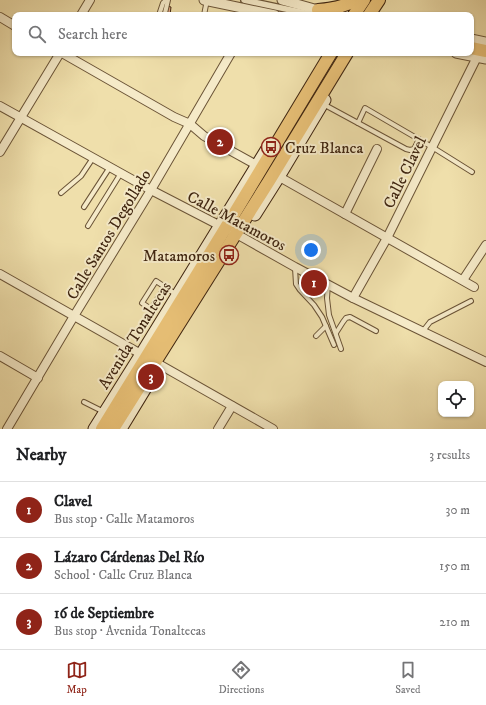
<!DOCTYPE html>
<meta charset="utf-8">
<style>
:root{--surface:#fff;--page:#f6f6f6;--text:#202124;--muted:#757577;--line:#e0e0e0;--accent:#8f2418}
body{margin:0;font-family:"IM FELL DW Pica",serif;background:var(--page);color:var(--text)}
.controls{position:absolute;right:12px;bottom:12px;display:grid;overflow:hidden;border-radius:8px;box-shadow:0 1px 3px #0004}
.controls button{width:36px;height:36px;display:grid;place-items:center;padding:0;border:0;border-bottom:1px solid var(--line);background:var(--surface);color:var(--text);font:20px sans-serif}
.you{position:absolute;left:311px;top:250px;width:14px;height:14px;margin:-10px;border:3px solid #fff;border-radius:50%;background:#1a73e8;box-shadow:0 0 0 6px #1a73e833}
.badge{display:grid;place-items:center;width:26px;height:26px;border-radius:50%;background:var(--accent);color:#fff;font-size:13px;font-weight:700}
.pin{position:absolute;translate:-50% -50%;border:2px solid #fff;box-shadow:0 1px 4px #0006}
.list{margin:0;padding:0;list-style:none}
h2{display:flex;justify-content:space-between;align-items:center;height:52px;margin:0;padding:0 16px;font-size:17px}
h2 small{font-size:13px;font-weight:400;color:var(--muted)}
.list li{display:grid;grid-template-columns:26px 1fr auto;gap:12px;align-items:center;box-sizing:border-box;height:56px;padding:0 16px;border-top:1px solid var(--line)}
.list b{display:block;font-size:15px;white-space:nowrap}
.list p{margin:0;font-size:13px;white-space:nowrap;color:var(--muted)}
.list em{font-size:13px;font-style:normal;color:var(--muted)}
.icon{flex:none;width:22px;height:22px;fill:none;stroke:currentColor;stroke-width:2;stroke-linecap:round;stroke-linejoin:round}
.map{position:relative;flex:none;width:486px;height:429px;overflow:hidden}
.search{position:absolute;background:var(--surface);box-shadow:0 1px 3px #0004;left:12px;right:12px;top:12px;height:44px;display:flex;align-items:center;gap:10px;box-sizing:border-box;padding:0 14px;border-radius:8px;color:var(--muted);font-size:15px}
.sheet{height:220px;background:var(--surface)}
nav{display:flex;justify-content:space-around;align-items:center;box-sizing:border-box;height:56px;border-top:1px solid var(--line);background:var(--surface);font-size:11px;color:var(--muted)}
nav a{display:grid;justify-items:center;gap:2px}
nav .on{color:var(--accent)}
.map>svg:first-child{display:block}
.building{fill:#e2a884;stroke:#3f2510}
.lines{fill:none;stroke-linecap:round;stroke-linejoin:round}
.service-casing{stroke:#6b5437;stroke-width:6}
.pedestrian-casing{stroke:#6b5437;stroke-width:8}
.minor-casing{stroke:#6b5437;stroke-width:10}
.tertiary-casing{stroke:#6b5437;stroke-width:11}
.secondary-casing{stroke:#3f2510;stroke-width:13}
.primary-casing{stroke:#3f2510;stroke-width:14}
.service{stroke:#f5eac8;stroke-width:4}
.pedestrian{stroke:#f5eac8;stroke-width:5.5}
.minor{stroke:#f5eac8;stroke-width:8}
.tertiary{stroke:#f5eac8;stroke-width:9}
.secondary{stroke:#f5eac8;stroke-width:11}
.primary{stroke:#e8c076;stroke-width:12}
.labels{text-anchor:middle;stroke-width:4;stroke-linejoin:round;paint-order:stroke}
.poi-label{font-size:16px;fill:#3f2510;stroke:#f5eac8;text-anchor:start}
.street-label{font-size:16px;fill:#3f2510;stroke:#f5eac8}
</style>
<div class="map">
<svg width="486" height="429" viewBox="0 0 486 429">
<rect width="100%" height="100%" fill="#efdfab"/>
<filter id="stains"><feTurbulence type="fractalNoise" baseFrequency=".005" numOctaves="4"/><feColorMatrix values="0 0 0 0 .2 0 0 0 0 .09 0 0 0 0 .02 0 0 0 .5 -.17"/></filter>
<radialGradient id="worn" r=".72"><stop offset=".6" stop-color="#630" stop-opacity="0"/><stop offset="1" stop-color="#630" stop-opacity=".3"/></radialGradient>
<polygon class="building" points="163,5 171,7 170,15 161,15"/>
<g class="lines">
<defs>
<g id="service">
<polyline points="159,15 163,3 166,0"/>
<polyline points="166,15 165,13 168,0"/>
<polyline points="204,15 207,0"/>
<polyline points="323,104 406,149 410,150 414,149 419,139"/>
<polyline points="358,123 365,108 432,147 472,172"/>
<polyline points="61,193 81,176 93,158"/>
<polyline points="84,207 110,167"/>
<polyline points="88,226 121,173"/>
<polyline points="295,268 296,284 300,290 314,305 322,317 334,345"/>
<polyline points="328,284 327,298 329,315 341,349"/>
<polyline points="165,287 151,309 142,303 156,281 177,295"/>
<polyline points="423,331 430,322 471,301"/>
<polyline points="336,333 343,322 346,318 350,317 376,331"/>
<polyline points="316,336 326,326"/>
<polyline points="84,402 104,412"/>
</g>
<polyline id="pedestrian" points="244,0 314,15"/>
<g id="minor">
<polyline points="81,15 90,0"/>
<polyline points="0,17 15,26"/>
<polyline points="62,53 174,117 190,124 204,136 260,167"/>
<polyline points="0,106 151,190 240,236 295,267 353,298 486,362"/>
<polyline points="0,152 60,53"/>
<polyline points="276,175 474,287"/>
<polyline points="345,214 377,149"/>
<polyline points="0,274 273,429"/>
<polyline points="463,280 486,245"/>
<polyline points="353,298 387,238 477,57"/>
<polyline points="0,356 38,378"/>
<polyline points="7,429 74,316 151,190 231,53"/>
<polyline points="218,429 232,406"/>
</g>
<g id="tertiary">
<polyline points="204,0 275,15"/>
<polyline points="282,0 318,10 340,15"/>
<polyline points="471,39 486,42"/>
<polyline points="456,53 486,59"/>
</g>
<g id="secondary">
<polyline points="255,215 279,177 325,100"/>
<polyline points="94,429 141,354 269,145"/>
<polyline points="121,429 152,378"/>
</g>
<g id="primary">
<path d="M318 10C332 9 344 7 356 0"/>
<polyline points="354,15 364,0"/>
<polyline points="369,15 379,0"/>
<polyline points="471,48 486,51"/>
<polyline points="102,429 225,229 331,53"/>
<polyline points="113,429 269,181 347,53"/>
</g>
</defs>
<use href="#service" class="service-casing"/>
<use href="#pedestrian" class="pedestrian-casing"/>
<use href="#minor" class="minor-casing"/>
<use href="#tertiary" class="tertiary-casing"/>
<use href="#secondary" class="secondary-casing"/>
<use href="#primary" class="primary-casing"/>
<use href="#service" class="service"/>
<use href="#pedestrian" class="pedestrian"/>
<use href="#minor" class="minor"/>
<use href="#tertiary" class="tertiary"/>
<use href="#secondary" class="secondary"/>
<use href="#primary" class="primary"/>
</g>
<defs>
<symbol id="bus-ring" viewBox="-11 -11 22 22"><circle r="9.5" fill="#f5eac8" stroke="#8f2418" stroke-width="1.5"/><path d="M-5-6H5V4H4V6H2V4H-2V6H-4V4H-5ZM-3.5-4V0h7V-4ZM-3.5 1.2v1.5H-2V1.2ZM2 1.2v1.5H3.5V1.2Z" fill="#8f2418"/></symbol>
</defs>
<g fill-rule="evenodd">
<use href="#bus-ring" x="260" y="136" width="22" height="22"/>
<use href="#bus-ring" x="218" y="244" width="22" height="22"/>
</g>
<g class="labels">
<g class="poi-label">
<text x="285" y="153">Cruz Blanca</text>
<text x="215" y="261" text-anchor="end">Matamoros</text>
</g>
<g class="street-label">
<text transform="translate(404 172) rotate(-64)" y="6">Calle Clavel</text>
<text transform="translate(237 220) rotate(28)" y="6">Calle Matamoros</text>
<text transform="translate(108 234) rotate(-59)" y="6">Calle Santos Degollado</text>
<text transform="translate(134 335) rotate(-58)" y="6">Avenida Tonaltecas</text>
</g>
</g>
<rect width="100%" height="100%" filter="url(#stains)"/>
<rect width="100%" height="100%" fill="url(#worn)"/>
</svg>
<div class="controls">
<button><svg class="icon" aria-label="locate" viewBox="0 0 24 24"><circle cx="12" cy="12" r="6"/><path d="M12 2v4M12 18v4M2 12h4M18 12h4"/></svg></button>
</div>
<div class="you"></div>
<div class="pin badge" style="left:314px;top:283px">1</div>
<div class="pin badge" style="left:220px;top:142px">2</div>
<div class="pin badge" style="left:151px;top:377px">3</div>
<div class="search"><svg class="icon" aria-label="search" viewBox="0 0 24 24"><circle cx="10" cy="10" r="6"/><path d="M15 15l6 6"/></svg>Search here</div>
</div>
<section class="sheet">
<h2>Nearby<small>3 results</small></h2>
<ul class="list">
<li><span class="badge">1</span><div><b>Clavel</b><p>Bus stop · Calle Matamoros</p></div><em>30 m</em></li>
<li><span class="badge">2</span><div><b>Lázaro Cárdenas Del Río</b><p>School · Calle Cruz Blanca</p></div><em>150 m</em></li>
<li><span class="badge">3</span><div><b>16 de Septiembre</b><p>Bus stop · Avenida Tonaltecas</p></div><em>210 m</em></li>
</ul>
</section>
<nav>
<a class="on"><svg class="icon" aria-label="map" viewBox="0 0 24 24"><path d="M3 6l6-2 6 2 6-2v14l-6 2-6-2-6 2zM9 4v14M15 6v14"/></svg>Map</a>
<a><svg class="icon" aria-label="directions" viewBox="0 0 24 24"><path d="M12 3l9 9-9 9-9-9zM9 14v-3h6M13 9l2 2-2 2"/></svg>Directions</a>
<a><svg class="icon" aria-label="saved" viewBox="0 0 24 24"><path d="M7 4h10v16l-5-4-5 4z"/></svg>Saved</a>
</nav>
